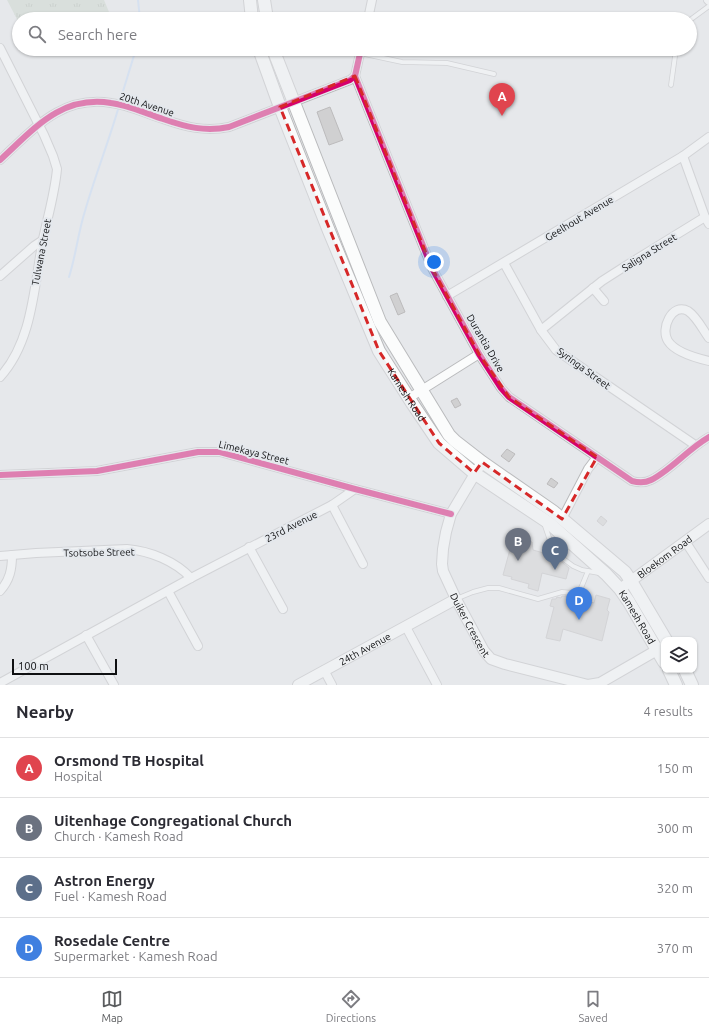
<!DOCTYPE html>
<meta charset="utf-8">
<style>
:root{--surface:#fff;--page:#f2f2f3;--text:#2b2b33;--muted:#7c7c81;--line:#e1e1e2;--accent:#5a5c5e}
body{margin:0;font-family:Ubuntu,sans-serif;background:var(--page);color:var(--text)}
.controls{position:absolute;right:12px;bottom:12px;display:grid;overflow:hidden;border-radius:8px;box-shadow:0 1px 3px #0004}
.controls button{width:36px;height:36px;display:grid;place-items:center;padding:0;border:0;border-bottom:1px solid var(--line);background:var(--surface);color:var(--text);font:20px sans-serif}
.scale{position:absolute;left:12px;bottom:10px;width:105px;box-sizing:border-box;padding-left:4px;border:2px solid #0f1012;border-top:0;font-size:11px;line-height:14px;white-space:nowrap;color:#0f1012;-webkit-text-stroke:3px #e4e8ed;paint-order:stroke}
.you{position:absolute;left:434px;top:262px;width:14px;height:14px;margin:-10px;border:3px solid #fff;border-radius:50%;background:#1a73e8;box-shadow:0 0 0 6px #1a73e833}
.badge{display:grid;place-items:center;width:26px;height:26px;border-radius:50%;background:var(--accent);color:#fff;font-size:13px;font-weight:700}
.pin{position:absolute;translate:-50% -33px;filter:drop-shadow(0 1px 2px #0008)}
.pin::after{content:'';position:absolute;top:21px;width:14px;height:12px;background:inherit;clip-path:polygon(0 0,100% 0,50% 100%)}
.list{margin:0;padding:0;list-style:none}
h2{display:flex;justify-content:space-between;align-items:center;height:52px;margin:0;padding:0 16px;font-size:17px}
h2 small{font-size:13px;font-weight:400;color:var(--muted)}
.list li{display:grid;grid-template-columns:26px 1fr auto;gap:12px;align-items:center;box-sizing:border-box;height:60px;padding:0 16px;border-top:1px solid var(--line)}
.list b{display:block;font-size:15px;white-space:nowrap}
.list p{margin:0;font-size:13px;white-space:nowrap;color:var(--muted)}
.list em{font-size:13px;font-style:normal;color:var(--muted)}
.icon{flex:none;width:22px;height:22px;fill:none;stroke:currentColor;stroke-width:2;stroke-linecap:round;stroke-linejoin:round}
.map{position:relative;flex:none;width:709px;height:685px;overflow:hidden}
.search{position:absolute;background:var(--surface);box-shadow:0 1px 3px #0004;left:12px;right:12px;top:12px;height:44px;display:flex;align-items:center;gap:10px;box-sizing:border-box;padding:0 14px;border-radius:22px;color:var(--muted);font-size:15px}
.sheet{height:292px;background:var(--surface)}
nav{display:flex;justify-content:space-around;align-items:center;box-sizing:border-box;height:56px;border-top:1px solid var(--line);background:var(--surface);font-size:11px;color:var(--muted)}
nav a{display:grid;justify-items:center;gap:2px}
nav .on{color:var(--accent)}
.map>svg:first-child{display:block}
.park{fill:url(#park-tufts)}
.lines{fill:none;stroke-linecap:round;stroke-linejoin:round}
.stream{stroke:#c3d9f6;stroke-width:2}
.building{fill:#d0d0d1;stroke:#bcbbbc}
.service-casing{stroke:#babbbd;stroke-width:5.5}
.minor-casing{stroke:#babbbd;stroke-width:10}
.tertiary-casing{stroke:#babbbd;stroke-width:12}
.secondary-casing{stroke:#babbbd;stroke-width:14}
.service{stroke:#fbfcfc;stroke-width:4}
.minor{stroke:#fbfcfc;stroke-width:8}
.tertiary{stroke:#fbfcfc;stroke-width:10}
.secondary{stroke:#fbfcfc;stroke-width:12}
.cycleway-casing{stroke:#e4e8ed;stroke-width:8}
.cycleway{stroke:#d6006c;stroke-width:6}
.marked{fill:none;stroke:#d62828;stroke-width:3;stroke-dasharray:8 5;stroke-linejoin:round}
.labels{text-anchor:middle;stroke-width:4;stroke-linejoin:round;paint-order:stroke}
.street-label{font-size:10px;fill:#0f1012;stroke:#e4e8ed}
</style>
<div class="map">
<svg width="709" height="685" viewBox="0 0 709 685">
<defs>
<pattern id="park-tufts" width="24" height="20" patternUnits="userSpaceOnUse"><rect width="24" height="20" fill="#cad6c9"/><path d="M3 7l-1-3M5 7V3M7 7l1-3M15 17l-1-3M17 17v-4M19 17l1-3" fill="none" stroke="#acb7ac"/></pattern>
</defs>
<rect width="100%" height="100%" fill="#e6e8eb"/>
<polygon class="park" points="7,0 104,0 109,12 94,19 19,19 19,23"/>
<g class="lines">
<g class="stream">
<polyline points="138,0 140,19"/>
<polyline points="120,101 136,49"/>
<path d="M69 277C76 255 78 233 85 211 95 176 109 141 119 106"/>
</g>
</g>
<g class="building">
<polygon points="330,107 343,140 329,145 317,112"/>
<polygon points="397,293 405,312 398,315 390,296"/>
<polygon points="457,398 461,405 455,408 451,401"/>
<polygon points="507,449 515,454 509,462 501,456"/>
<polygon points="551,478 558,483 554,488 547,484"/>
<polygon points="601,516 607,521 603,526 597,521"/>
<polygon points="516,538 532,542 533,550 547,554 546,558 562,562 569,568 566,579 542,573 538,591 528,588 529,584 511,579 512,577 503,575 512,542 514,543"/>
<polygon points="596,595 610,599 607,610 609,612 602,641 563,629 560,641 546,638 554,607 550,606 552,599 556,599 557,597 561,598 562,596 569,596 594,603"/>
</g>
<g class="lines">
<defs>
<g id="service">
<polyline points="690,20 709,6"/>
<polyline points="360,53 402,62 447,63 494,74"/>
<polyline points="671,85 676,49"/>
<polyline points="544,523 554,552 573,566 582,570 599,573"/>
<polyline points="456,599 473,592 488,588 499,588 538,599 562,592 573,593 577,592 581,588 588,571"/>
</g>
<g id="minor">
<polyline points="708,0 709,1"/>
<polyline points="368,19 372,0"/>
<path d="M0 48 44 135 53 156 57 169C55 192 48 216 43 239 34 285 33 341 0 377"/>
<path d="M355 76 432 268 479 354 501 388 509 397 632 481C639 483 645 483 651 480 671 470 688 449 709 437"/>
<polyline points="683,156 705,217 709,224"/>
<path d="M0 160C34 129 61 95 111 103 129 105 147 114 163 119 186 127 205 132 229 127L350 80 355 76 361 49"/>
<polyline points="504,263 541,330 556,350 695,445"/>
<polyline points="0,276 34,246 43,240"/>
<polyline points="593,288 604,301"/>
<polyline points="447,296 683,156 709,137"/>
<polyline points="541,330 602,281 627,265 705,217"/>
<path d="M709 338C703 330 697 317 688 311 672 302 660 329 668 341 675 352 696 358 709 361"/>
<polyline points="409,398 479,354"/>
<polyline points="0,475 97,471 198,452 220,452 355,489 451,514"/>
<polyline points="332,505 363,564"/>
<polyline points="562,519 588,469 597,457"/>
<polyline points="685,541 709,578"/>
<polyline points="249,547 283,609"/>
<path d="M0 556 36 553 127 549C150 551 175 561 191 578"/>
<path d="M0 591C10 580 12 569 12 555"/>
<polyline points="168,591 198,646"/>
<polyline points="406,627 437,685"/>
<polyline points="86,635 114,685"/>
<polyline points="324,670 332,685"/>
<polyline points="0,683 191,578 332,505 355,489"/>
</g>
<g id="tertiary">
<path id="s1" d="M479 467 451 514 446 532 443 549 442 564 443 571 456 599 484 651 491 659 505 664 588 685 600 683 664 646"/>
<path id="s2" d="M620 589 709 524"/>
<path id="s3" d="M298 685 456 599"/>
</g>
<g id="secondary">
<polyline points="250,0 252,19"/>
<polyline points="264,0 267,19"/>
<path id="s4" d="M259 49 280 107 329 231 379 351 412 403 439 443 474 473 549 523 606 574 620 589 629 602 664 662"/>
<polyline points="273,49 380,322 449,435 455,441 482,462 554,512 625,572 631,581 666,640"/>
<polyline points="669,670 676,685"/>
<polyline points="685,670 692,685"/>
</g>
</defs>
<use href="#service" class="service-casing"/>
<use href="#minor" class="minor-casing"/>
<use href="#tertiary" class="tertiary-casing"/>
<use href="#secondary" class="secondary-casing"/>
<use href="#service" class="service"/>
<use href="#minor" class="minor"/>
<use href="#tertiary" class="tertiary"/>
<use href="#secondary" class="secondary"/>
<defs>
<g id="cycleway">
<path d="M355 76 432 268 479 354 501 388 509 397 632 481C639 483 645 483 651 480 671 470 688 449 709 437"/>
<path d="M0 160C34 129 61 95 111 103 129 105 147 114 163 119 186 127 205 132 229 127L350 80 355 76 361 49"/>
<polyline points="0,475 97,471 198,452 220,452 355,489 451,514"/>
</g>
</defs>
<use href="#cycleway" class="cycleway-casing"/>
<use href="#cycleway" class="cycleway"/>
</g>
<path d="M0 0H709V685H0ZM355 76 432 268 479 354 509 397 597 457 562 519 482 462 474 473 439 443 379 351 280 107Z" fill="#e6e8eb" fill-opacity=".55" fill-rule="evenodd"/>
<path class="marked" d="M355 76 432 268 479 354 509 397 597 457 562 519 482 462 474 473 439 443 379 351 280 107Z"/>
<g class="labels">
<g class="street-label">
<text transform="translate(147 104) rotate(18)" y="4">20th Avenue</text>
<text transform="translate(579 218) rotate(-31)" y="4">Geelhout Avenue</text>
<text transform="translate(41 252) rotate(-79)" y="4">Tulwana Street</text>
<text transform="translate(649 252) rotate(-32)" y="4">Saligna Street</text>
<text transform="translate(486 343) rotate(60)" y="4">Durantia Drive</text>
<text transform="translate(584 368) rotate(36)" y="4">Syringa Street</text>
<text dy="4" stroke="none"><textPath href="#s4" startOffset="377">Kamesh Road</textPath></text>
<text transform="translate(254 452) rotate(14)" y="4">Limekaya Street</text>
<text transform="translate(291 526) rotate(-27)" y="4">23rd Avenue</text>
<text transform="translate(99 552) rotate(-1)" y="4">Tsotsobe Street</text>
<text dy="4" stroke="none"><textPath href="#s2" startOffset="55">Bloekom Road</textPath></text>
<text dy="4" stroke="none"><textPath href="#s4" startOffset="701">Kamesh Road</textPath></text>
<text dy="4" stroke="none"><textPath href="#s1" startOffset="173">Duiker Crescent</textPath></text>
<text dy="4" stroke="none"><textPath href="#s3" startOffset="76">24th Avenue</textPath></text>
</g>
</g>
</svg>
<div class="controls">
<button><svg class="icon" aria-label="layers" viewBox="0 0 24 24"><path d="M12 4l9 5-9 5-9-5zM3 14l9 5 9-5"/></svg></button>
</div>
<div class="scale">100 m</div>
<div class="you"></div>
<div class="pin badge" style="left:502px;top:116px;background:#e0444e">A</div>
<div class="pin badge" style="left:518px;top:561px;background:#6b7280">B</div>
<div class="pin badge" style="left:555px;top:570px;background:#5c6f8a">C</div>
<div class="pin badge" style="left:579px;top:620px;background:#3f7fe0">D</div>
<div class="search"><svg class="icon" aria-label="search" viewBox="0 0 24 24"><circle cx="10" cy="10" r="6"/><path d="M15 15l6 6"/></svg>Search here</div>
</div>
<section class="sheet">
<h2>Nearby<small>4 results</small></h2>
<ul class="list">
<li><span class="badge" style="background:#e0444e">A</span><div><b>Orsmond TB Hospital</b><p>Hospital</p></div><em>150 m</em></li>
<li><span class="badge" style="background:#6b7280">B</span><div><b>Uitenhage Congregational Church</b><p>Church · Kamesh Road</p></div><em>300 m</em></li>
<li><span class="badge" style="background:#5c6f8a">C</span><div><b>Astron Energy</b><p>Fuel · Kamesh Road</p></div><em>320 m</em></li>
<li><span class="badge" style="background:#3f7fe0">D</span><div><b>Rosedale Centre</b><p>Supermarket · Kamesh Road</p></div><em>370 m</em></li>
</ul>
</section>
<nav>
<a class="on"><svg class="icon" aria-label="map" viewBox="0 0 24 24"><path d="M3 6l6-2 6 2 6-2v14l-6 2-6-2-6 2zM9 4v14M15 6v14"/></svg>Map</a>
<a><svg class="icon" aria-label="directions" viewBox="0 0 24 24"><path d="M12 3l9 9-9 9-9-9zM9 14v-3h6M13 9l2 2-2 2"/></svg>Directions</a>
<a><svg class="icon" aria-label="saved" viewBox="0 0 24 24"><path d="M7 4h10v16l-5-4-5 4z"/></svg>Saved</a>
</nav>
